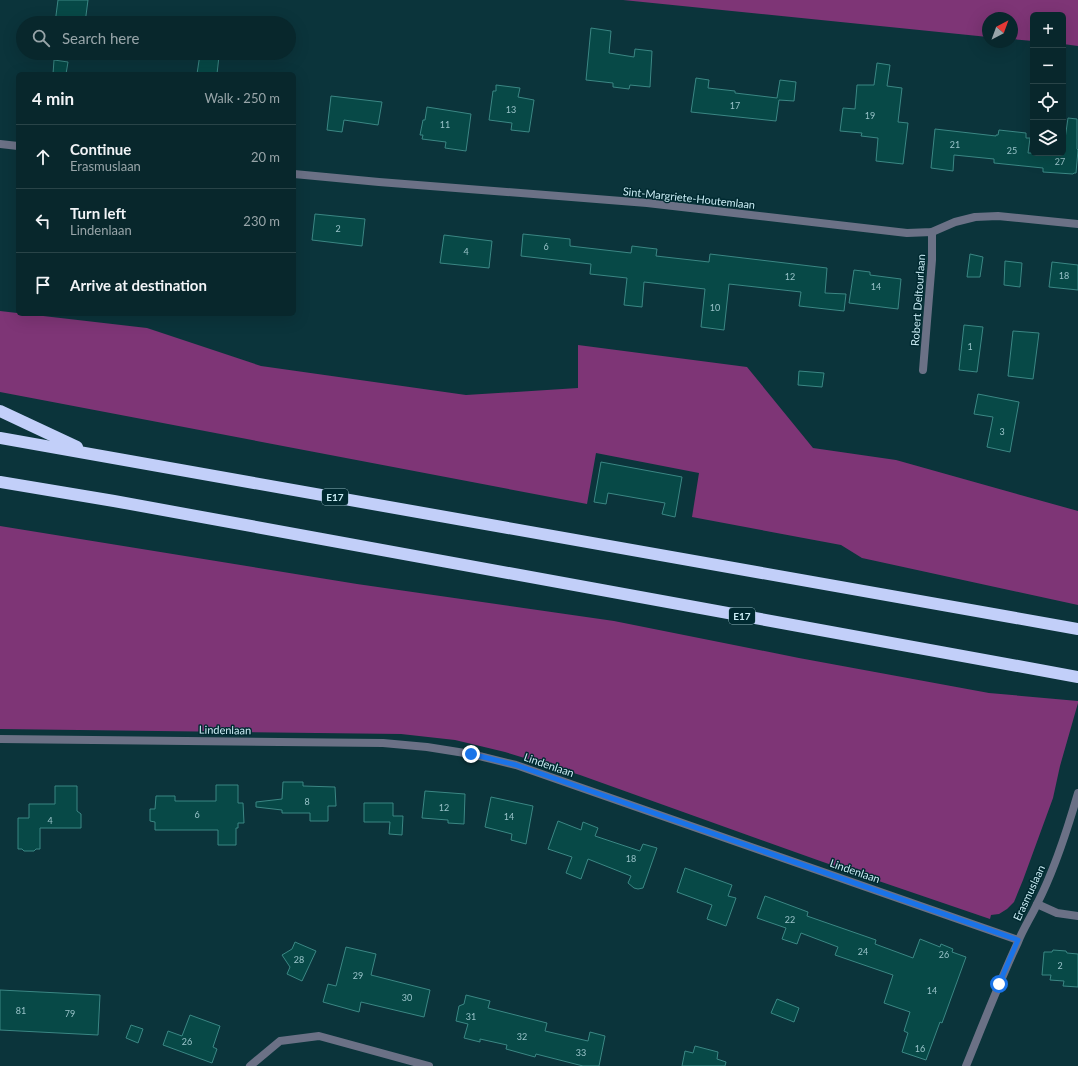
<!DOCTYPE html>
<meta charset="utf-8">
<style>
:root{--surface:#08272c;--page:#112f34;--text:#f1f3f6;--muted:#98a5a9;--line:#294448}
body{margin:0;font-family:Lato,sans-serif;background:var(--page);color:var(--text)}
.controls{position:absolute;right:12px;top:12px;display:grid;overflow:hidden;border-radius:6px;box-shadow:0 4px 16px #0002}
.controls button{width:36px;height:36px;display:grid;place-items:center;padding:0;border:0;border-bottom:1px solid var(--line);background:var(--surface);color:var(--text);font:20px sans-serif}
.compass{position:absolute;left:982px;top:12px;width:36px;height:36px;border-radius:50%;background:var(--surface);box-shadow:0 4px 16px #0002;rotate:41deg}
.stop{position:absolute;width:12px;height:12px;margin:-9px;border:3px solid #1a73e8;border-radius:50%;background:#fff}
.stop.end{background:#1a73e8;border-color:#fff;box-shadow:0 1px 4px #0008}
.list{margin:0;padding:0;list-style:none}
h2{display:flex;justify-content:space-between;align-items:center;height:52px;margin:0;padding:0 16px;font-size:17px}
h2 small{font-size:13px;font-weight:400;color:var(--muted)}
.list li{display:grid;grid-template-columns:26px 1fr auto;gap:12px;align-items:center;box-sizing:border-box;height:64px;padding:0 16px;border-top:1px solid var(--line)}
.list b{display:block;font-size:15px;white-space:nowrap}
.list p{margin:0;font-size:13px;white-space:nowrap;color:var(--muted)}
.list em{font-size:13px;font-style:normal;color:var(--muted)}
.icon{flex:none;width:22px;height:22px;fill:none;stroke:currentColor;stroke-width:2;stroke-linecap:round;stroke-linejoin:round}
.map{position:relative;flex:none;width:1078px;height:1066px;overflow:hidden}
.search{position:absolute;background:var(--surface);box-shadow:0 4px 16px #0002;left:16px;top:16px;width:280px;height:44px;display:flex;align-items:center;gap:10px;box-sizing:border-box;padding:0 14px;border-radius:22px;color:var(--muted);font-size:15px}
.panel{position:absolute;background:var(--surface);box-shadow:0 4px 16px #0002;left:16px;top:72px;width:280px;height:244px;border-radius:6px}
.map>svg:first-child{display:block}
.green{fill:#7e3576}
.building{fill:#074947;stroke:#3b8784}
.lines{fill:none;stroke-linecap:round;stroke-linejoin:round}
.street{stroke:#6b7186;stroke-width:8}
.highway{stroke:#c2cff9;stroke-width:12}
.route{stroke:#1a73e8;stroke-width:5}
.labels{text-anchor:middle;stroke-width:3;stroke-linejoin:round;paint-order:stroke}
.number-label{font-size:9px;fill:#99c3c9}
.shield{fill:#002a31;stroke:#8db2ba;stroke-width:1}
.shield-label{font-size:10px;font-weight:bold;fill:#caecf4}
.street-label{font-size:11px;fill:#caecf4;stroke:#002a31}
</style>
<div class="map">
<svg width="1078" height="1066" viewBox="0 0 1078 1066">
<rect width="100%" height="100%" fill="#0b343b"/>
<g class="green">
<polygon points="623,0 1078,0 1078,46 1063,44 1063,15 1033,15 1033,41 1012,39 1012,18 988,18 988,37"/>
<polygon points="0,311 147,328 261,366 466,395 578,388 578,345 747,367 813,448 896,460 1078,511 1078,605 862,558 841,545 692,517 699,473 596,453 587,504 0,392"/>
<polygon points="0,526 357,584 614,621 799,658 989,693 1078,701 1078,703 1060,766 1053,798 1023,880 1014,902 1007,909 999,914 991,915 990,919 823,862 580,775 505,752 455,740 401,734 0,729"/>
</g>
<g class="building">
<polygon points="58,0 88,0 85,23 55,23"/>
<polygon points="591,28 611,31 609,53 634,57 635,49 652,51 650,87 630,85 629,89 613,87 613,83 586,80"/>
<polygon points="200,54 219,56 217,74 197,74"/>
<polygon points="54,60 68,62 66,74 53,74"/>
<polygon points="877,63 890,65 887,86 902,88 898,122 908,123 903,164 876,161 878,138 861,136 862,133 840,131 843,108 855,109 857,85 874,85"/>
<polygon points="696,78 709,80 708,88 735,91 735,93 777,98 780,80 796,82 794,101 779,100 776,121 691,112"/>
<polygon points="496,85 520,88 518,97 534,100 529,132 511,130 512,123 489,120 493,91 496,91"/>
<polygon points="331,96 382,102 378,125 344,120 342,132 327,130"/>
<polygon points="427,107 471,114 466,151 445,148 446,142 422,139 423,135 420,135 423,120 425,120"/>
<polygon points="1068,118 1077,119 1077,149 1078,150 1076,173 1074,173 1073,174 1043,172 1043,168 994,163 994,159 954,155 953,171 931,168 935,129 996,136 996,135 998,135 999,130 1026,133 1026,138 1030,138 1028,153 1063,153"/>
<polygon points="315,214 365,219 362,246 312,240"/>
<polygon points="523,234 570,239 570,246 631,253 632,246 648,248 657,249 656,256 709,262 710,254 827,268 825,293 846,294 844,311 799,306 801,292 729,284 724,330 701,327 705,289 644,282 642,307 624,305 627,278 590,274 591,264 521,256"/>
<polygon points="444,235 492,241 489,268 440,263"/>
<polygon points="970,254 983,257 980,277 967,277"/>
<polygon points="1005,261 1022,263 1020,287 1004,285"/>
<polygon points="1052,262 1078,265 1078,290 1049,287"/>
<polygon points="854,270 870,272 870,275 901,279 898,309 849,303"/>
<polygon points="964,325 983,327 977,372 959,370"/>
<polygon points="1013,331 1039,333 1033,379 1008,376"/>
<polygon points="799,371 824,373 822,387 798,385"/>
<polygon points="978,394 1019,402 1010,452 987,447 993,417 974,414"/>
<polygon points="601,462 682,477 675,517 662,514 665,503 608,493 606,504 594,502"/>
<polygon points="283,782 303,782 303,786 335,787 336,806 328,806 328,821 310,821 310,813 282,813 282,810 256,807 256,802 282,799"/>
<polygon points="216,785 238,785 238,803 243,803 244,823 238,823 238,828 236,828 236,845 218,845 218,830 155,830 155,822 150,821 150,809 155,809 156,796 175,796 175,801 216,801"/>
<polygon points="55,786 77,786 77,811 81,814 81,828 40,828 40,849 36,849 34,851 24,851 22,849 18,849 18,818 29,818 29,804 55,804"/>
<polygon points="425,791 465,794 464,824 448,823 448,820 422,818"/>
<polygon points="491,797 533,806 526,844 511,840 512,834 485,827"/>
<polygon points="364,803 393,803 393,816 403,816 402,835 389,834 390,822 364,822"/>
<polygon points="558,821 581,830 583,822 598,828 595,836 640,851 643,844 657,848 643,888 638,889 634,888 628,883 631,876 588,859 581,879 566,873 572,857 548,849"/>
<polygon points="685,868 732,885 728,896 736,898 726,926 707,919 712,905 677,892"/>
<polygon points="765,896 808,912 807,916 876,940 875,944 913,958 920,939 940,947 941,944 953,949 952,952 966,957 942,1023 940,1022 926,1060 902,1052 908,1033 904,1031 910,1012 884,1003 893,975 835,955 838,947 801,933 797,944 782,939 786,928 757,918"/>
<polygon points="295,942 316,951 302,981 287,974 290,967 282,955 292,949"/>
<polygon points="346,947 376,954 371,975 430,990 424,1017 361,1002 359,1012 323,1002 328,984 336,986"/>
<polygon points="1053,950 1066,951 1067,953 1078,954 1078,987 1063,986 1064,981 1050,980 1051,975 1042,975 1044,952 1052,952"/>
<polygon points="0,990 100,995 98,1035 0,1030"/>
<polygon points="466,995 490,1001 488,1008 547,1023 545,1031 588,1041 590,1032 605,1036 599,1066 583,1066 536,1054 535,1057 506,1049 507,1045 480,1039 480,1042 464,1038 468,1024 456,1021 459,1006 464,1004"/>
<polygon points="777,999 799,1008 794,1022 771,1013"/>
<polygon points="190,1015 220,1026 213,1047 217,1049 212,1063 163,1045 168,1031 182,1036"/>
<polygon points="131,1025 143,1029 138,1043 126,1038"/>
<polygon points="695,1046 718,1052 717,1059 726,1062 725,1066 682,1066 685,1051 693,1053"/>
</g>
<g class="lines">
<g class="street">
<polyline points="0,144 18,146"/>
<polyline points="294,174 379,182 647,203 907,233 932,232 955,222 975,217 998,216 1078,224"/>
<polyline points="923,370 932,260 932,232"/>
<polyline points="0,739 383,743 427,747 471,754 516,765 1018,940"/>
<polyline points="1037,904 1057,913 1078,916"/>
<polyline points="250,1066 280,1041 319,1036 429,1066"/>
<path d="M966 1066C983 1024 999 983 1018 942 1023 929 1031 917 1037 904 1055 869 1067 831 1078 793"/>
</g>
<g class="highway">
<polyline points="0,411 77,447"/>
<polyline points="0,438 1078,629"/>
<polyline points="0,482 114,501 1078,677"/>
</g>
</g>
<g class="lines">
<polyline class="route" points="471,754 516,765 1018,940 999,984"/>
</g>
<g class="labels">
<g class="number-label">
<text x="735" y="109">17</text>
<text x="511" y="113">13</text>
<text x="870" y="119">19</text>
<text x="445" y="128">11</text>
<text x="955" y="148">21</text>
<text x="1012" y="154">25</text>
<text x="1060" y="165">27</text>
<text x="338" y="232">2</text>
<text x="546" y="250">6</text>
<text x="466" y="255">4</text>
<text x="1064" y="279">18</text>
<text x="790" y="280">12</text>
<text x="876" y="290">14</text>
<text x="715" y="311">10</text>
<text x="970" y="350">1</text>
<text x="1002" y="435">3</text>
<text x="307" y="805">8</text>
<text x="444" y="811">12</text>
<text x="197" y="818">6</text>
<text x="509" y="820">14</text>
<text x="50" y="824">4</text>
<text x="631" y="862">18</text>
<text x="790" y="923">22</text>
<text x="863" y="955">24</text>
<text x="944" y="958">26</text>
<text x="299" y="963">28</text>
<text x="1060" y="969">2</text>
<text x="358" y="979">29</text>
<text x="932" y="994">14</text>
<text x="407" y="1001">30</text>
<text x="21" y="1014">81</text>
<text x="70" y="1017">79</text>
<text x="471" y="1020">31</text>
<text x="522" y="1040">32</text>
<text x="187" y="1045">26</text>
<text x="920" y="1052">16</text>
<text x="581" y="1056">33</text>
</g>
<g class="shield">
<rect x="322" y="489" width="26" height="16" rx="3"/>
<rect x="729" y="608" width="26" height="16" rx="3"/>
</g>
<g class="shield-label">
<text x="335" y="501">E17</text>
<text x="742" y="620">E17</text>
</g>
<g class="street-label">
<text transform="translate(689 198) rotate(6)" y="4">Sint-Margriete-Houtemlaan</text>
<text transform="translate(918 300) rotate(-86)" y="4">Robert Deltourlaan</text>
<text transform="translate(225 730) rotate(1)" y="4">Lindenlaan</text>
<text transform="translate(549 765) rotate(19)" y="4">Lindenlaan</text>
<text transform="translate(855 871) rotate(19)" y="4">Lindenlaan</text>
<text transform="translate(1029 893) rotate(-65)" y="4">Erasmuslaan</text>
</g>
</g>
</svg>
<div class="controls">
<button>+</button>
<button>−</button>
<button><svg class="icon" aria-label="locate" viewBox="0 0 24 24"><circle cx="12" cy="12" r="6"/><path d="M12 2v4M12 18v4M2 12h4M18 12h4"/></svg></button>
<button><svg class="icon" aria-label="layers" viewBox="0 0 24 24"><path d="M12 4l9 5-9 5-9-5zM3 14l9 5 9-5"/></svg></button>
</div>
<svg class="compass" viewBox="-18 -18 36 36"><path d="M0-13l5 13h-10z" fill="#e53935"/><path d="M0 13l5-13h-10z" fill="#98a5a9"/></svg>
<div class="stop" style="left:999px;top:984px"></div>
<div class="stop end" style="left:471px;top:754px"></div>
<div class="search"><svg class="icon" aria-label="search" viewBox="0 0 24 24"><circle cx="10" cy="10" r="6"/><path d="M15 15l6 6"/></svg>Search here</div>
<section class="panel">
<h2>4 min<small>Walk · 250 m</small></h2>
<ul class="list">
<li><svg class="icon" aria-label="ahead" viewBox="0 0 24 24"><path d="M12 20V5M6 11l6-6 6 6"/></svg><div><b>Continue</b><p>Erasmuslaan</p></div><em>20 m</em></li>
<li><svg class="icon" aria-label="left" viewBox="0 0 24 24"><path d="M17 20v-9H6M10 6l-5 5 5 5"/></svg><div><b>Turn left</b><p>Lindenlaan</p></div><em>230 m</em></li>
<li><svg class="icon" aria-label="arrive" viewBox="0 0 24 24"><path d="M6 21V4h12l-3 4 3 4H6"/></svg><div><b>Arrive at destination</b></div></li>
</ul>
</section>
</div>
